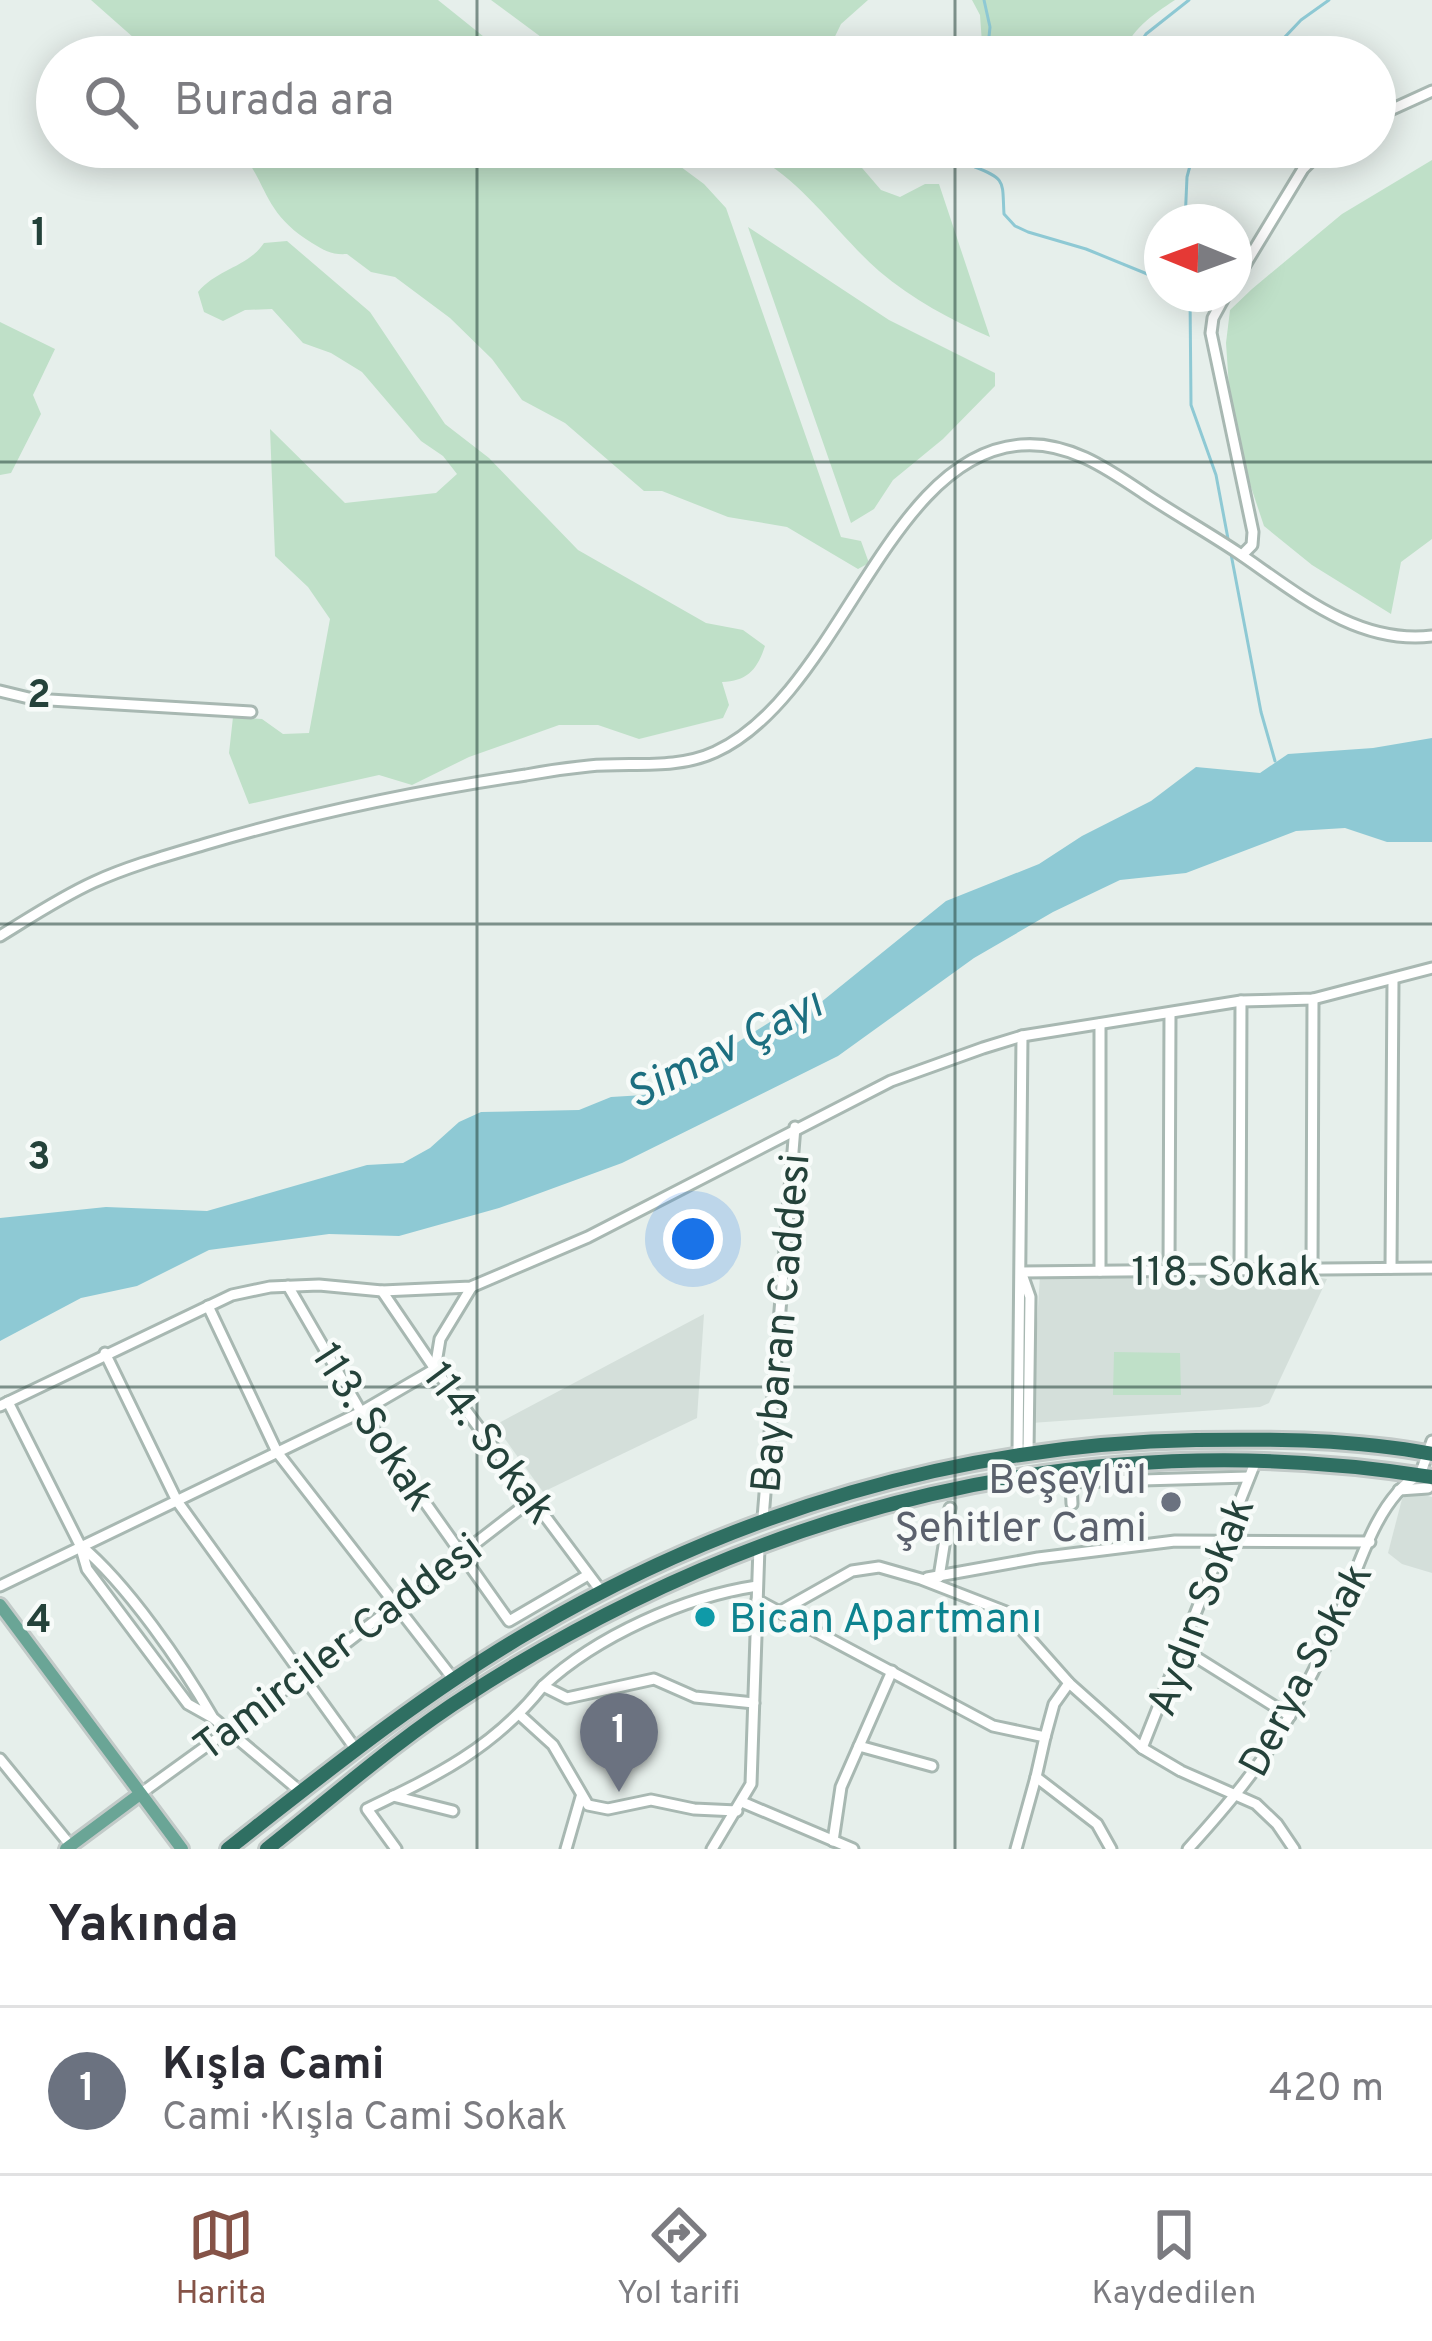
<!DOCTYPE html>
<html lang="tr">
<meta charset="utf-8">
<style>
:root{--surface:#fff;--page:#f7f7f7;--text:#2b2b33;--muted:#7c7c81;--line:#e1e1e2;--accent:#855347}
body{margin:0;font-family:Overpass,sans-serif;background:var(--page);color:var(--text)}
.compass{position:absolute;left:1144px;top:204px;width:108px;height:108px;border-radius:50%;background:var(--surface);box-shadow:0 6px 30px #0003;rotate:271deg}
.you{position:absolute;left:693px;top:1239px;width:42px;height:42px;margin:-30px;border:9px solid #fff;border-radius:50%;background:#1a73e8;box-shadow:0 0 0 18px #1a73e833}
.badge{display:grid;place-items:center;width:78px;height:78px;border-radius:50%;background:var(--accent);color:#fff;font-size:39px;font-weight:700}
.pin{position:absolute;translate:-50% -99px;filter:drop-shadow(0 3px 6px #0008)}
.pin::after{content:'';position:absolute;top:63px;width:42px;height:36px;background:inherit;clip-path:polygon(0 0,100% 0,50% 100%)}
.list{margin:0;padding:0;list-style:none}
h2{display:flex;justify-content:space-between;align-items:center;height:156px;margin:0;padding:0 48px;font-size:51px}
h2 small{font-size:39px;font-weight:400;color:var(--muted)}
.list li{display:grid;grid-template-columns:78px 1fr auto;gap:36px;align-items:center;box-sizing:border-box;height:168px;padding:0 48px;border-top:3px solid var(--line)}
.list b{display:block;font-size:45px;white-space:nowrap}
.list p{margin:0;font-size:39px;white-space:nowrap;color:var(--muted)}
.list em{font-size:39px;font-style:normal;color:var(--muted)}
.icon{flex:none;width:66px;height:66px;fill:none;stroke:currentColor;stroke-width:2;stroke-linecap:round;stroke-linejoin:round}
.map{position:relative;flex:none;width:1432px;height:1849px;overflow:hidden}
.search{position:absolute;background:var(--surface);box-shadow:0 6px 30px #0003;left:36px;right:36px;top:36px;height:132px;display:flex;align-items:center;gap:30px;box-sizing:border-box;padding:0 42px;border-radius:66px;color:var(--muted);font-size:45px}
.sheet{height:324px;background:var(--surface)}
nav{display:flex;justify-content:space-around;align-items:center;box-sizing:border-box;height:168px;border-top:3px solid var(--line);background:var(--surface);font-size:33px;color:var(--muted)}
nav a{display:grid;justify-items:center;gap:6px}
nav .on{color:var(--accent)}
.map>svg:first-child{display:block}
.built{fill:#d4dfda}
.green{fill:#bfe0c8}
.water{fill:#8ec9d4}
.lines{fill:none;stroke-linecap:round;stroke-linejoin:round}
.stream{stroke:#8ec9d4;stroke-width:3}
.minor-casing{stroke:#a8b8b2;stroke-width:15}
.major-casing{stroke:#c2cac8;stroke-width:18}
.highway-casing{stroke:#c2cac8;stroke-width:20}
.minor{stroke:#fff;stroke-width:9}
.major{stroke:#6aa596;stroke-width:12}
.highway{stroke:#2f6f62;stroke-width:14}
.grid{fill:none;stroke:#24423a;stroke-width:3;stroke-opacity:0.55}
.worship-dot{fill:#6b7280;stroke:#f7fbf9;stroke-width:4.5}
.culture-dot{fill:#0f9aa8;stroke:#f7fbf9;stroke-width:4.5}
.labels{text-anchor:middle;stroke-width:9;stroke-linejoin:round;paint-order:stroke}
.street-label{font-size:42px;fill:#24423a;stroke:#f7fbf9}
.worship-label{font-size:42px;fill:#5b616d;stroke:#f7fbf9;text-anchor:end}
.culture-label{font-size:42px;fill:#0d838f;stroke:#f7fbf9;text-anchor:start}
.water-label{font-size:45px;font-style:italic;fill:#1c6f80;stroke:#f7fbf9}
.grid-label{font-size:39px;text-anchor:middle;font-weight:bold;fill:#24423a;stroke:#f7fbf9;stroke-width:9;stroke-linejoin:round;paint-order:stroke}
</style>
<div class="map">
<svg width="1432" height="1849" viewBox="0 0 1432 1849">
<rect width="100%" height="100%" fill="#e6efeb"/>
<g class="built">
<polygon points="1289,1273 1327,1279 1269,1403 1260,1407 1031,1423 1040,1275"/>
<polygon points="704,1314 697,1418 543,1492 495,1425"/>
<polygon points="1410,1492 1432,1497 1432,1573 1402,1564 1388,1553 1402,1499"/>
</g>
<g class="green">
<polygon points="91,0 438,0 509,57 225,57 208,48 204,57 151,53"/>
<polygon points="491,0 868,0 841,24 825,57 568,57"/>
<path d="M972 0H1175C1152 15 1130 30 1122 57H983L980 15Z"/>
<path d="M238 147H654L704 184 726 208 841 537 861 541 869 563 858 569 787 527 728 517 662 491H644L565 423 522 400 492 359 450 318 395 277 371 272 347 254C332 255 325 251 312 243 263 213 269 186 238 147Z"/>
<path d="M688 147H844L881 190 900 197 925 184H939L990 337C951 320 912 299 879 271 838 235 806 185 758 158 737 146 709 163 688 147Z"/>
<polygon points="1432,160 1432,539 1401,562 1391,614 1312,565 1264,526 1245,469 1229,387 1226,343 1230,310 1252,289 1342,214"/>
<polygon points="748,227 889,320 995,373 995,386 943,439 893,480 874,509 851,523"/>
<path d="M287 241 370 312 445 424 489 458 578 550 706 623 743 630 765 646C757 670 747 681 722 682L729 705 723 718 639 739 598 725H559L469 757 412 785 379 775 249 804 229 753 233 717 262 719 283 734 309 733 330 619 308 587 275 556 270 429 345 503 436 493 457 474 443 456 421 441 362 372 331 353 303 343 272 309 245 310 223 321 204 312 198 292C217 269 248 267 264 243Z"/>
<polygon points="0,322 55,349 33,395 41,414 11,473 0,475"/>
<polygon points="1114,1352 1180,1353 1181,1395 1113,1395"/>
</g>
<polygon class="water" points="1432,738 1432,842 1387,842 1345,828 1296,831 1186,873 1120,880 1053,912 974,958 838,1056 622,1163 499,1208 399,1236 329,1234 209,1250 137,1286 81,1298 0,1341 0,1218 106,1207 207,1211 367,1165 403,1163 430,1148 459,1122 481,1112 579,1110 611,1097 644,1095 671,1084 770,1022 815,1007 946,901 1039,864 1082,836 1151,801 1196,767 1260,773 1288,754 1373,748"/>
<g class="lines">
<g class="stream">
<polyline points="984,0 990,27 987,57"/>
<polyline points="1131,57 1146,34 1189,0"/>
<polyline points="1266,57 1301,20 1329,0"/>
<path d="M972 147 975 167C1007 179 1002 182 1004 214L1015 226 1028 232 1086 249 1162 280"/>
<polyline points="1185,222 1187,177 1195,147"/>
<polyline points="1190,294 1191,405 1216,475 1229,544"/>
<polyline points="1231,554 1261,712 1275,761"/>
</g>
<defs>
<g id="minor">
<polyline points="1375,117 1432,91"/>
<polyline points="1234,283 1303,169 1325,147"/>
<polyline points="1226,294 1213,318 1211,333 1253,532 1252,545 1242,555"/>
<polyline points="0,691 33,699 251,712"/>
<path d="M0 936C31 917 61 897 94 882 129 866 169 855 206 844 311 813 418 791 526 775 547 771 568 768 589 766 631 762 676 770 715 752 840 695 886 455 1021 445 1068 441 1108 469 1145 494 1175 514 1207 532 1237 552 1296 592 1356 645 1432 636"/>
<polyline points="1391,1268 1393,980"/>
<polyline points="1169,1270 1170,1013"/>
<polyline points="1240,1270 1241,1001"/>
<polyline points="1312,1270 1313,999"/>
<polyline points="1100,1271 1100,1024"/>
<polyline points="1021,1272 1432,1268"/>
<polyline points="1023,1277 1030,1297 1028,1452"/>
<polyline points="288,1286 361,1412 509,1621 588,1575"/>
<polyline points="382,1291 435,1369 601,1591"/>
<polyline points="208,1306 277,1452 454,1680"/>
<polyline points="105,1353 177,1501 357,1751"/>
<polyline points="8,1402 80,1545"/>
<polyline points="0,1406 232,1295 270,1287 319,1285 382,1291 471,1287 588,1237 891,1081 983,1048 1022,1036 1241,1001 1313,999 1432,968"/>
<polyline points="1018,1453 1022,1036"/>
<polyline points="1420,1475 1432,1441"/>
<polyline points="1399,1490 1428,1488"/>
<polyline points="1072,1504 1071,1482 1249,1477"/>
<polyline points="763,1518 795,1127"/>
<polyline points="939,1577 950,1508"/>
<polyline points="927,1578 1038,1558 1175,1541 1370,1542"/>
<polyline points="0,1586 361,1412 435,1369 440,1339 471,1288"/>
<polyline points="757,1600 993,1726 1045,1737 1036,1777 1097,1824 1111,1849"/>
<polyline points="781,1611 852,1571 879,1567 921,1579 1006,1612 1069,1683 1142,1748 1181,1771 1256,1804 1277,1824 1294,1849"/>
<polyline points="1183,1649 1290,1716"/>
<path d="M543 1686C597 1636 684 1597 757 1586"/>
<polyline points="520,1715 553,1745 588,1805 608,1809 651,1800 694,1809 737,1811"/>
<path d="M213 1718C182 1664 127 1584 80 1545L87 1569 188 1704 213 1718 301 1792"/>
<polyline points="1045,1737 1054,1704 1069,1683"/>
<polyline points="859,1746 932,1766"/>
<polyline points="1142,1748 1255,1463"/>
<polyline points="0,1759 71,1846"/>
<polyline points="140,1794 302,1677 534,1498"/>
<polyline points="393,1796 453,1811"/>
<polyline points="742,1802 853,1849"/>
<polyline points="833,1841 841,1787 892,1671"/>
<path d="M396 1849 367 1809C436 1776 494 1748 543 1686L567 1698 654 1679 695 1697 754 1703"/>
<polyline points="566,1849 581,1797"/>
<polyline points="712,1849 751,1784 759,1547"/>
<polyline points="1016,1849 1036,1777"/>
<path d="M1188 1849C1226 1807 1261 1766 1289 1717 1304 1690 1319 1662 1331 1634 1353 1588 1372 1500 1419 1475"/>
</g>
<g id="major">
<polyline points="0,1605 182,1849"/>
<polyline points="66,1849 140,1794"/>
</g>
<g id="highway">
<path d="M228 1849C325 1773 424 1693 531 1631 733 1512 961 1444 1196 1440 1275 1439 1355 1439 1432 1454"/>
<path d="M267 1849C333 1797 398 1739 469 1694 760 1506 1087 1422 1432 1477"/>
</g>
</defs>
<use href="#minor" class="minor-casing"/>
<use href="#major" class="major-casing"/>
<use href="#highway" class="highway-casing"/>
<use href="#minor" class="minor"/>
<use href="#major" class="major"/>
<use href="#highway" class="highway"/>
</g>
<path class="grid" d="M477 0V57M955 0V57M477 147V1849M955 147V1849M0 462H1432M0 924H1432M0 1387H1432"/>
<circle class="worship-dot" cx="1171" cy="1502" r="12"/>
<circle class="culture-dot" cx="705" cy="1617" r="12"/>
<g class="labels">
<g class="street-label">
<text x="1226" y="1285">118. Sokak</text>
<text transform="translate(779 1323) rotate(-85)" y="15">Baybaran Caddesi</text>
<text transform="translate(375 1426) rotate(57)" y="15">113. Sokak</text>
<text transform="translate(491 1442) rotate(53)" y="15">114. Sokak</text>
<text transform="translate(1199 1606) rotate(-69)" y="15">Aydın Sokak</text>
<text transform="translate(337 1646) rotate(-37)" y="15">Tamirciler Caddesi</text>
<text transform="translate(1304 1669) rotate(-62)" y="15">Derya Sokak</text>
</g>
<g class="worship-label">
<text x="1147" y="1493">Beşeylül<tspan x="1147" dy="48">Şehitler Cami</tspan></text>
</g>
<g class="culture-label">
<text x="729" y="1632">Bican Apartmanı</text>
</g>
<g class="water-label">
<text transform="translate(723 1047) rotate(-27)" y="16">Simav Çayı</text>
</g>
</g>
<g class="grid-label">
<text x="39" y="245">1</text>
<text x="39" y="707">2</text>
<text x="39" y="1169">3</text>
<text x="39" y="1632">4</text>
</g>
</svg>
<svg class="compass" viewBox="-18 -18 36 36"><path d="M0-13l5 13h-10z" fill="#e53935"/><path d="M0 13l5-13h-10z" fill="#7c7c81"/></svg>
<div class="you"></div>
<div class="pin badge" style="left:619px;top:1792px;background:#6b7280">1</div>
<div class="search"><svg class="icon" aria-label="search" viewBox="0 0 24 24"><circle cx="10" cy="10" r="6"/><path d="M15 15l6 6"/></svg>Burada ara</div>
</div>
<section class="sheet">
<h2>Yakında<small></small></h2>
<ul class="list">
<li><span class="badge" style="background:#6b7280">1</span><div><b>Kışla Cami</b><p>Cami · Kışla Cami Sokak</p></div><em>420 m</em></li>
</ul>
</section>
<nav>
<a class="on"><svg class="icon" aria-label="map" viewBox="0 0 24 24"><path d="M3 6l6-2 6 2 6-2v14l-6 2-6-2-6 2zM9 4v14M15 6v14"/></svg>Harita</a>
<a><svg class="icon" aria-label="directions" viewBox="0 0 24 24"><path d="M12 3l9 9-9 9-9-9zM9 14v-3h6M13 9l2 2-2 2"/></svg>Yol tarifi</a>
<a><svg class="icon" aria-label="saved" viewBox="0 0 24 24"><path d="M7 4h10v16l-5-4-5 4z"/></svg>Kaydedilen</a>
</nav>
